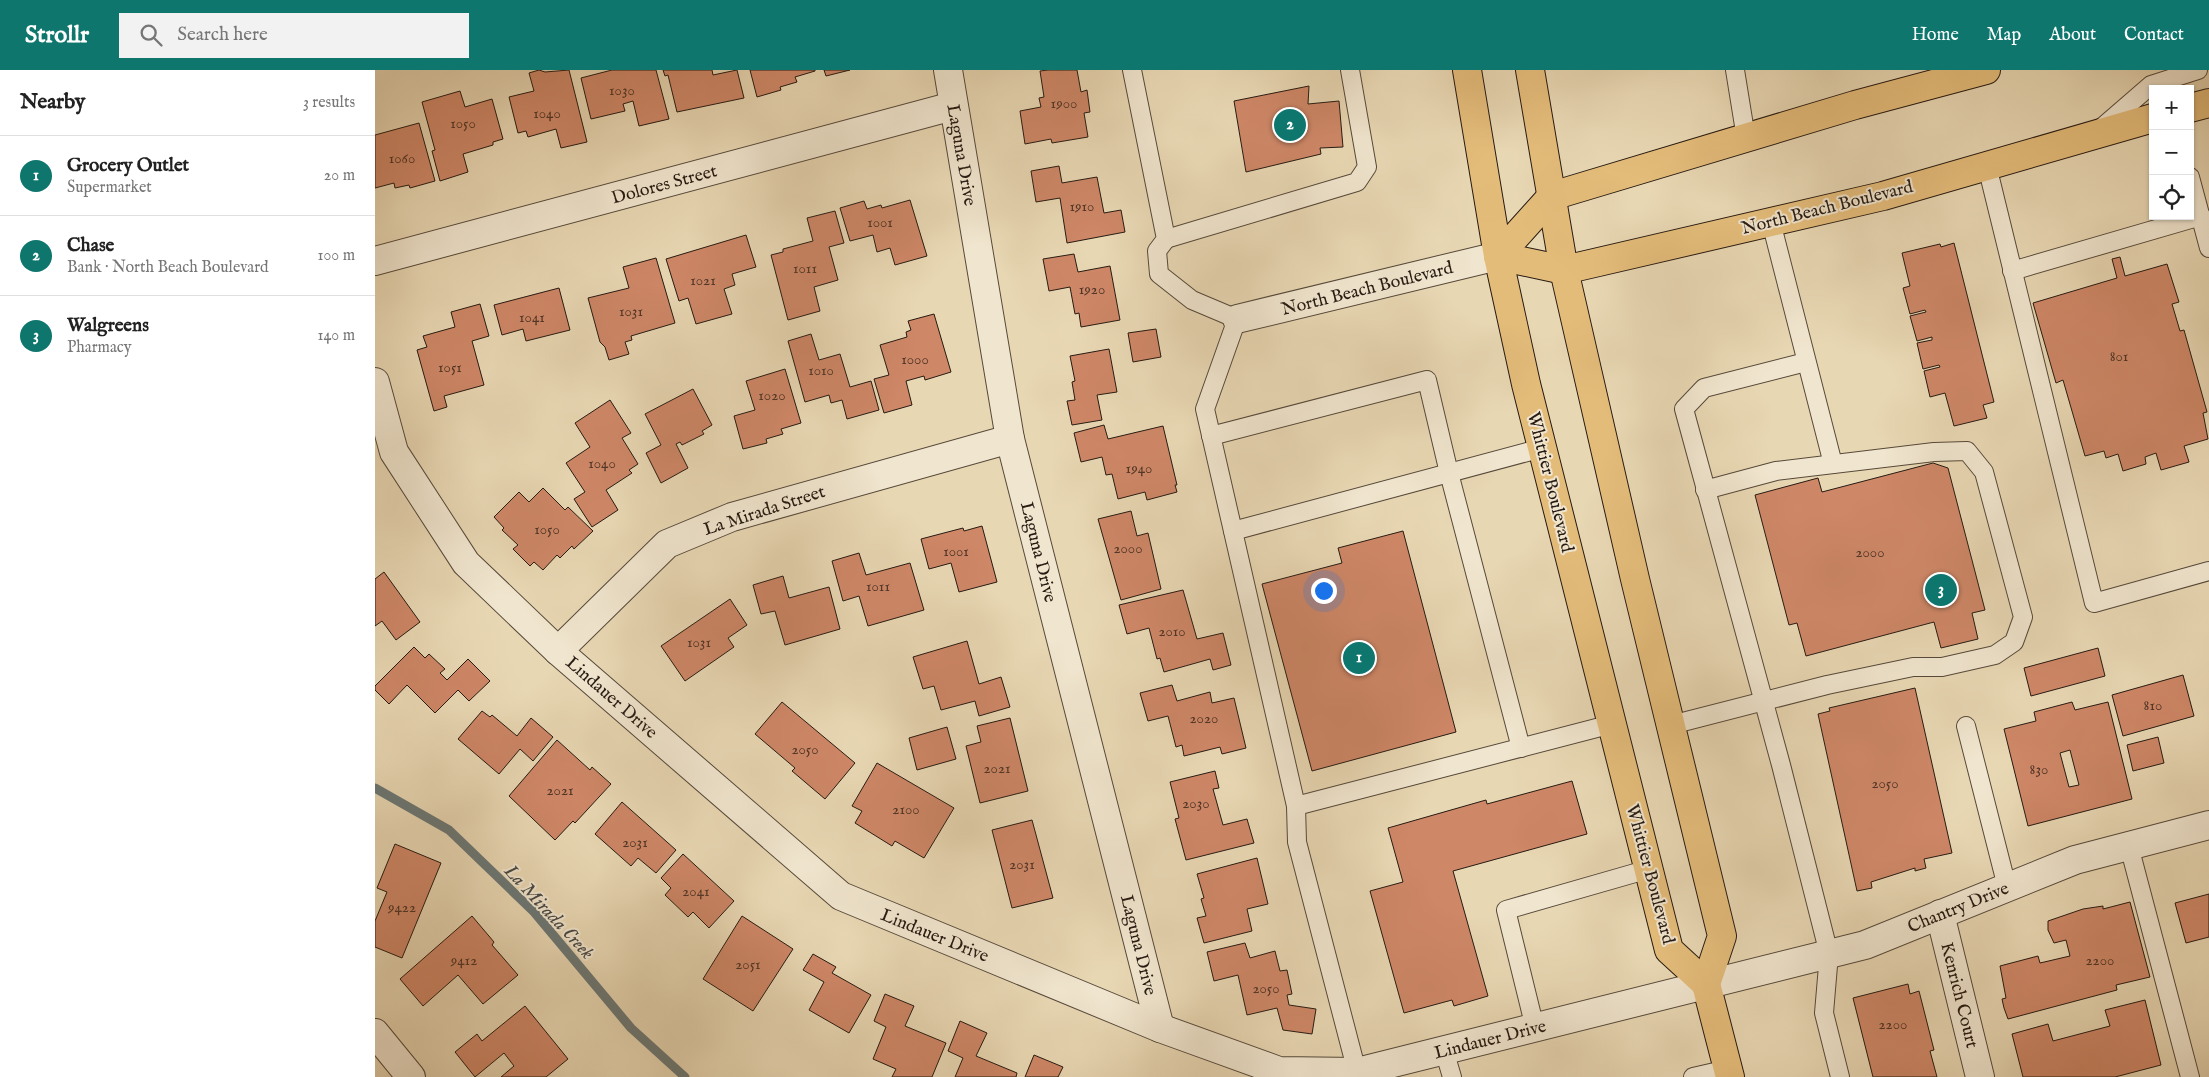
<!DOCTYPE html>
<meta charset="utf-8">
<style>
:root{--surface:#fff;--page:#f2f2f2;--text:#222;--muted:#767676;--line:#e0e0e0;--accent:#0f766e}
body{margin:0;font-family:"IM FELL English",serif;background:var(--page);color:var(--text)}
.controls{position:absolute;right:15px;top:15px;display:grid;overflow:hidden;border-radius:0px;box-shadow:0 1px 4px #0004}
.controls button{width:45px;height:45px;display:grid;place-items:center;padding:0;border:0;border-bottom:1px solid var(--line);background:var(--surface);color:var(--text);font:25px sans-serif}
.you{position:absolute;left:948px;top:520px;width:18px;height:18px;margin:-12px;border:4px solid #fff;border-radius:50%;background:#1a73e8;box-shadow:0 0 0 8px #1a73e833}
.badge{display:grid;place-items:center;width:32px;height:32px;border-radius:50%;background:var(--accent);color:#fff;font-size:16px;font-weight:700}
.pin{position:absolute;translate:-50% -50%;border:2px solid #fff;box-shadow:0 1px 5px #0006}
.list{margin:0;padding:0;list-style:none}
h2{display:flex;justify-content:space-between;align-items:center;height:65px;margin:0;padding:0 20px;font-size:21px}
h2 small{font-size:16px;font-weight:400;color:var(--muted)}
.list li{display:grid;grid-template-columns:32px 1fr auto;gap:15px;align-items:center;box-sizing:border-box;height:80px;padding:0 20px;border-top:1px solid var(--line)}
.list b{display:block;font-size:19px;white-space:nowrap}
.list p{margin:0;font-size:16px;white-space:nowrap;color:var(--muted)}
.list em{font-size:16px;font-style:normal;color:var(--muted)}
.icon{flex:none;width:28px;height:28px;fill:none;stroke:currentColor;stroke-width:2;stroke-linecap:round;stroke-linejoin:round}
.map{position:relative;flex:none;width:1834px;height:1007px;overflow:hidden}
header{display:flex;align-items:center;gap:30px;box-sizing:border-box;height:70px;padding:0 25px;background:var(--accent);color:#fff}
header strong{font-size:24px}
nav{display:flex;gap:28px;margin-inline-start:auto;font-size:18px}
.search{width:350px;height:45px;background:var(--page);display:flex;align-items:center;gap:12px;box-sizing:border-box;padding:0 18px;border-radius:0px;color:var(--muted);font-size:19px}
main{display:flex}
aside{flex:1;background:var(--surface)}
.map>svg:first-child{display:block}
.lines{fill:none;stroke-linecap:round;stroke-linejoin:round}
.stream{stroke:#6c7875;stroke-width:9}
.building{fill:#ce8767;stroke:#261a12;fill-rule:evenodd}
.service-casing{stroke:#56493a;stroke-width:20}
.minor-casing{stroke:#56493a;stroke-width:30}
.primary-casing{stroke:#261a12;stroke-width:30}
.service{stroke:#f0e5ce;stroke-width:18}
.minor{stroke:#f0e5ce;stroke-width:28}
.primary{stroke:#e4bc7a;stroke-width:28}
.labels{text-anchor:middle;stroke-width:4;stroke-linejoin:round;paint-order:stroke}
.number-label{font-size:15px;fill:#503527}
.street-label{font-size:18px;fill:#261a12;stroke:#f0e5ce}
.water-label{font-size:19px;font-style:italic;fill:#494944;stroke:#f0e5ce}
</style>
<header>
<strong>Strollr</strong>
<div class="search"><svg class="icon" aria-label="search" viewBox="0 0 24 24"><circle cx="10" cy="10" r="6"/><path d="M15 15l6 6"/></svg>Search here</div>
<nav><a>Home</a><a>Map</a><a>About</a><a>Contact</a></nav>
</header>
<main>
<aside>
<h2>Nearby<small>3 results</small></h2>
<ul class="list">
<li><span class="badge">1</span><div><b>Grocery Outlet</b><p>Supermarket</p></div><em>20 m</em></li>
<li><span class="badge">2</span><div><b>Chase</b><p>Bank · North Beach Boulevard</p></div><em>100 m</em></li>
<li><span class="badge">3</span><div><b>Walgreens</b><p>Pharmacy</p></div><em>140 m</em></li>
</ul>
</aside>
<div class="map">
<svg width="1834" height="1007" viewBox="0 0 1834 1007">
<rect width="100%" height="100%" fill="#e8d7b3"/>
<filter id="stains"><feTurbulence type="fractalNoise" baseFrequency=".004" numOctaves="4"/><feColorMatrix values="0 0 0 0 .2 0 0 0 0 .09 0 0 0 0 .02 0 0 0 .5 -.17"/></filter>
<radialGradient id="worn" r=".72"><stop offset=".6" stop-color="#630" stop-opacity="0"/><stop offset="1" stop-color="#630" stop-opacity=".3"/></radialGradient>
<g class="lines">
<polyline class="stream" points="0,718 74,760 159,842 256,958 310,1007"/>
</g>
<g class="building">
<polygon points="164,0 170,2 194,0 212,72 186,78 181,59 153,67 151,61 143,63 134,27 159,21 154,3"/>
<polygon points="237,0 281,0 294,49 264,56 258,31 248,34 250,41 216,49 206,8"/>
<polygon points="288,0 337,0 338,5 362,0 369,28 302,42 293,5 290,6"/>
<polygon points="375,0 440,0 440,1 420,7 422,12 405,17 406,20 382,27"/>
<polygon points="449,0 475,0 451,6"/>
<polygon points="673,0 702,0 706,22 712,20 715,42 709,43 713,67 677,73 676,69 650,74 645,41 666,37 664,28 669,27 665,1"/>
<polygon points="934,16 933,34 964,31 968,77 945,78 946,84 871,102 859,31"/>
<polygon points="85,21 90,37 117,29 128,69 118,72 118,75 88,84 93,102 65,111 57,81 60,80 47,32"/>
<polygon points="44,53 60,111 35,118 34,115 20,118 19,113 0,118 0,65"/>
<polygon points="684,96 687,113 722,107 729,143 746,140 750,162 692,173 685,128 661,132 656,101"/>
<polygon points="535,130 552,186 520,195 515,178 502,182 498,165 475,171 465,138 489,131 492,139 506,135 507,138"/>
<polygon points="460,141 469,173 454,177 463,210 439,217 445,241 413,250 396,185 408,182 408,179 438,171 432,148"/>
<polygon points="371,165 381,197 357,204 360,215 349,219 357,244 321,254 313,228 304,231 291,189"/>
<polygon points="1579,173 1619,332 1608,335 1612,348 1579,356 1570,323 1555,327 1549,301 1565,297 1564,295 1548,299 1542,273 1557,270 1557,267 1542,271 1535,246 1551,242 1550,240 1535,244 1528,218 1535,216 1527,183 1565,174 1566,177"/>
<polygon points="699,184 703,202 735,196 745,250 706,257 704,243 700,244 695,217 674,221 668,189"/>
<polygon points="1745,187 1750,206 1792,194 1804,232 1797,234 1805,261 1809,260 1832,342 1828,343 1833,369 1809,376 1814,392 1786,400 1781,383 1770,387 1771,394 1748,401 1743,384 1731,388 1729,381 1710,386 1688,310 1681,313 1658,233 1742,208 1737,189"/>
<polygon points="281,188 300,253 256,266 257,270 250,272 254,284 234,290 230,277 225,272 213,228 254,218 248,197"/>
<polygon points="184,218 195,260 151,271 148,259 127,265 119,235"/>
<polygon points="105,234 114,266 97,271 109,315 69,326 72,337 59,341 42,280 52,277 48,266 80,257 76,242"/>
<polygon points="559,244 576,302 550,310 549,306 531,311 537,335 509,343 499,309 514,305 505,275 532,267 531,262 536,260 533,251"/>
<polygon points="781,259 786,287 758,292 753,263"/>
<polygon points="436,264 444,290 465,284 475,317 496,311 504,340 472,349 467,330 456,333 454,325 430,332 413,271"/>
<polygon points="734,279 742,322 722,325 727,350 697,355 692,331 700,330 697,312 700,311 695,286"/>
<polygon points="410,299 426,353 406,359 408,364 391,369 392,373 368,379 359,346 380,340 371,311"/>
<polygon points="318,319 337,355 327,361 329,364 307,375 305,372 301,374 313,398 286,413 271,383 286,375 270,344"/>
<polygon points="235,330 256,363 247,368 263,394 254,400 257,403 231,420 243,440 217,457 199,429 210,422 191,393 215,377 200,353"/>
<polygon points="729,355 733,369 788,356 802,415 800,415 802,422 772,430 770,422 743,429 737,404 731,405 727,387 706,392 699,363"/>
<polygon points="1558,393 1573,398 1610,540 1597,543 1603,569 1566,578 1559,552 1431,586 1422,553 1414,555 1380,425 1443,408 1447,422"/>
<polygon points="168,418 190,440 193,437 218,461 199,479 197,476 185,488 182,485 168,500 159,492 155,496 138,479 143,475 127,460 129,458 119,447 144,422 154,432"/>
<polygon points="756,441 762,466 773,463 786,519 746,530 723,449"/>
<polygon points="607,456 622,512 584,522 576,493 554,499 546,469 588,458 589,461"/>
<polygon points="1028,461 1081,662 937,701 887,514 967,493 963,478"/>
<polygon points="484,483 491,505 535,493 549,540 493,556 484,526 468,531 457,491"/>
<polygon points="9,502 45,552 21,570 7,551 0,556 0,509"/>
<polygon points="408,506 414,528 454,517 465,559 410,575 400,541 386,544 378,515"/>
<polygon points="808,520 822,569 848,563 856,595 838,600 835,589 789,602 785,588 782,589 774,558 752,564 744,535"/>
<polygon points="355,529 372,555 353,568 359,577 310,611 286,576"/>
<polygon points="592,571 604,614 626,607 635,637 604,646 600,631 566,640 559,616 548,619 538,587"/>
<polygon points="39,577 50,588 54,584 70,599 65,603 72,610 93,589 115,611 94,631 83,620 60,643 32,615 14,634 0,620 0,616"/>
<polygon points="1723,578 1730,606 1656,626 1649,598"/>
<polygon points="1808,605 1819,646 1748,666 1737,625"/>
<polygon points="797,615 802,631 835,622 837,633 859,628 871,678 847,684 845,677 809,686 807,675 801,677 793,646 773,651 765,623"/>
<polygon points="1540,618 1577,783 1549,789 1551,798 1540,801 1540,798 1496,812 1497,818 1482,821 1443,644 1455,641 1454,638"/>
<polygon points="407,632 480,693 450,729 417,701 420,698 380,664"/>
<path d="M1697 632 1700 640 1733 632 1757 729 1653 756 1629 659 1661 651 1659 642ZM1695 680 1704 715 1694 717 1685 683Z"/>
<polygon points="107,641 115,647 117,645 142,666 156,648 178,667 158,691 145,679 124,704 83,669"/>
<polygon points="635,648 653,721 605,733 591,676 606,672 602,656"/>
<polygon points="572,657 581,689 542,700 534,668"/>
<polygon points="1783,667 1789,693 1758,701 1752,675"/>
<polygon points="182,670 215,700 217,697 236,714 200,753 198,751 180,770 134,726"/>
<polygon points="502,693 579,738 549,788 520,771 517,776 480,753 487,741 477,736"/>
<polygon points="840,701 844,718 838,719 848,755 872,749 879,773 811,790 800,749 804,748 795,712"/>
<polygon points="1197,711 1212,764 1078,801 1113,926 1079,936 1077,930 1029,943 995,821 1028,812 1013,758 1111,730 1112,734"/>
<polygon points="247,732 301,780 281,803 263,788 256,796 220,764"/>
<polygon points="657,750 678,828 637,838 617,760"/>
<polygon points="20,774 66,793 27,888 0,877 0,851 12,822 2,818"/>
<polygon points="308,784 359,831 334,858 318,842 313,847 290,825 296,818 286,808"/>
<polygon points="882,788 893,834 872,839 877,861 829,873 822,848 831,846 826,829 829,828 822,804"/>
<polygon points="1834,824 1834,867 1811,873 1800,833"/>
<polygon points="1755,832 1775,907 1741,915 1742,920 1633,949 1629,938 1627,929 1631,928 1625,896 1663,886 1665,893 1695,886 1691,870 1679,873 1673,860 1673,851 1708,839 1728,836 1728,839"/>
<polygon points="97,846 119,872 117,875 143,905 108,934 83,905 48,936 25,909"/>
<polygon points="367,846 418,879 378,941 328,909"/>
<polygon points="870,873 875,888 900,881 905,901 912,900 917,924 912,925 914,935 941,939 937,964 908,960 902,938 872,945 863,905 839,911 832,882"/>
<polygon points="438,884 461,897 457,903 496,925 474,963 434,940 449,912 428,900"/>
<polygon points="1533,914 1535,924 1544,921 1559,980 1555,981 1562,1007 1498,1007 1478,928"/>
<polygon points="510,924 539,936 530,956 571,973 557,1007 517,1007 521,999 498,989 511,957 499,951"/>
<polygon points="1770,930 1786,995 1740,1007 1648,1007 1637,964 1673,954 1678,971 1735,956 1730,940"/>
<polygon points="150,936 193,989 171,1007 126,1007 139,996 129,983 100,1007 80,982 102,964 107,971"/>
<polygon points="585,951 612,963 601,986 642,1003 641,1007 580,1007 588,988 573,981"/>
<polygon points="659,985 688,997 683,1007 650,1007"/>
</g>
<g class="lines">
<defs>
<g id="service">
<polyline points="757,0 791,169 782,181 784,204 817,230 862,249 830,339 921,736 1237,654"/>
<polyline points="1360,0 1371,68"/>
<polyline points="1724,60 1776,15 1823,0"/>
<polyline points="1612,96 1719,533 1834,501"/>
<polyline points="1815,107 1834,178"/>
<polyline points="1396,152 1458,394"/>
<polyline points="791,169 982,112 992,97 975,0"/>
<polyline points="1637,201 1826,146"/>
<polyline points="1431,292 1329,318 1309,339 1406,695 1454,884 1449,943 1465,1007"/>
<polyline points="836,366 1052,310 1074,403 1146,678"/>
<polyline points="858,461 1167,378"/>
<polyline points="1296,655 1452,615 1538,597 1567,597 1620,585 1639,572 1648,547 1609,402 1592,381 1559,382 1401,401 1330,420"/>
<polyline points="1591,656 1632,817"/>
<polyline points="921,736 922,772 982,1002"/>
<polyline points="1754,776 1815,1007"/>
<polyline points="1160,958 1131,840 1274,799"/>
<polyline points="1069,980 1077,1007"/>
<polyline points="1318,1007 1353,999"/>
</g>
<g id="minor">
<polyline points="573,0 635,369 785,958"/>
<polyline points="0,191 578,36"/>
<polyline points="862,249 1123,186"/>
<polyline points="0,312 19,382 91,493 183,581 466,826 785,958 904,1001 982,1002 1490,875 1700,790 1834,755"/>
<polyline points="183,581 292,474 357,447 635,369"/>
<polyline points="1565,844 1605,1007"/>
<polyline points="0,963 36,1007"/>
</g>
<g id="primary">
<polyline points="1092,0 1123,186 1151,314 1294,880 1331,914"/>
<polyline points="1155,0 1189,200 1260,509 1347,866 1331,914"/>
<polyline points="1815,38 1834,33"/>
<polyline points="1123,186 1189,200 1508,126 1778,48"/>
<polyline points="1123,186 1177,126 1480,35 1611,0"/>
<polyline points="1331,914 1355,1007"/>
</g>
</defs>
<use href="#service" class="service-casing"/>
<use href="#minor" class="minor-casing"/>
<use href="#primary" class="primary-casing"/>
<use href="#service" class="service"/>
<use href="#minor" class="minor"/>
<use href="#primary" class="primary"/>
</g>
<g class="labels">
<g class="number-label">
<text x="247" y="25">1030</text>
<text x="689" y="38">1900</text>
<text x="172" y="48">1040</text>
<text x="88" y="58">1050</text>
<text x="27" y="93">1060</text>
<text x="707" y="141">1910</text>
<text x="505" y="157">1001</text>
<text x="430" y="203">1011</text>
<text x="328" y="215">1021</text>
<text x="717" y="224">1920</text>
<text x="256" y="246">1031</text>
<text x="157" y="252">1041</text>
<text x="1744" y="291">801</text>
<text x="540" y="294">1000</text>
<text x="75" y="302">1051</text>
<text x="446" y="305">1010</text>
<text x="397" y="330">1020</text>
<text x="227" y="398">1040</text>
<text x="764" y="403">1940</text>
<text x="172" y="464">1050</text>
<text x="753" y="483">2000</text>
<text x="581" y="486">1001</text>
<text x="1495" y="487">2000</text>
<text x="503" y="521">1011</text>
<text x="797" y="566">2010</text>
<text x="324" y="577">1031</text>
<text x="1778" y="640">810</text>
<text x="829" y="653">2020</text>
<text x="430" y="684">2050</text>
<text x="622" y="703">2021</text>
<text x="1664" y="704">830</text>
<text x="1510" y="718">2050</text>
<text x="185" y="725">2021</text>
<text x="821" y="738">2030</text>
<text x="531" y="744">2100</text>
<text x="260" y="777">2031</text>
<text x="647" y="799">2031</text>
<text x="321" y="826">2041</text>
<text x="27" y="842">9422</text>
<text x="89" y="895">9412</text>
<text x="1725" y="895">2200</text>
<text x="373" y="899">2051</text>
<text x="891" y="923">2050</text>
<text x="1518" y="959">2200</text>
</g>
<g class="street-label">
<text transform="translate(587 85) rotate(80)" y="6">Laguna Drive</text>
<text transform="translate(289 114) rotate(-15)" y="6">Dolores Street</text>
<text transform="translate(1452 137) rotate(-14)" y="6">North Beach Boulevard</text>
<text transform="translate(992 218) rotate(-14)" y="6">North Beach Boulevard</text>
<text transform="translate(1176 412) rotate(76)" y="6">Whittier Boulevard</text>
<text transform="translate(389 440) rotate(-18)" y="6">La Mirada Street</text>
<text transform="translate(664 482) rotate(76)" y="6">Laguna Drive</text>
<text transform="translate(237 627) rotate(41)" y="6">Lindauer Drive</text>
<text transform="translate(1276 804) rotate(75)" y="6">Whittier Boulevard</text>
<text transform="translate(1583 837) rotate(-22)" y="6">Chantry Drive</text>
<text transform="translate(560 865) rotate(22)" y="6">Lindauer Drive</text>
<text transform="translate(764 875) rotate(76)" y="6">Laguna Drive</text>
<text transform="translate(1585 925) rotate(76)" y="6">Kenrich Court</text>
<text transform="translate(1115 969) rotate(-14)" y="6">Lindauer Drive</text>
</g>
<g class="water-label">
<text transform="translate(175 841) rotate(47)" y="7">La Mirada Creek</text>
</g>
</g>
<rect width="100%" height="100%" filter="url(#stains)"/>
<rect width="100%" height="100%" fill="url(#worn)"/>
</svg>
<div class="controls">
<button>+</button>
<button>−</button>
<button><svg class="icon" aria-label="locate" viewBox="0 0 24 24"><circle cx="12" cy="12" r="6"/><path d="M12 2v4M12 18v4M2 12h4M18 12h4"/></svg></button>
</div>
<div class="you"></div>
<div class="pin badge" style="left:984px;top:588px">1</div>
<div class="pin badge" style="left:915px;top:55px">2</div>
<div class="pin badge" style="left:1566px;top:520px">3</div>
</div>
</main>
